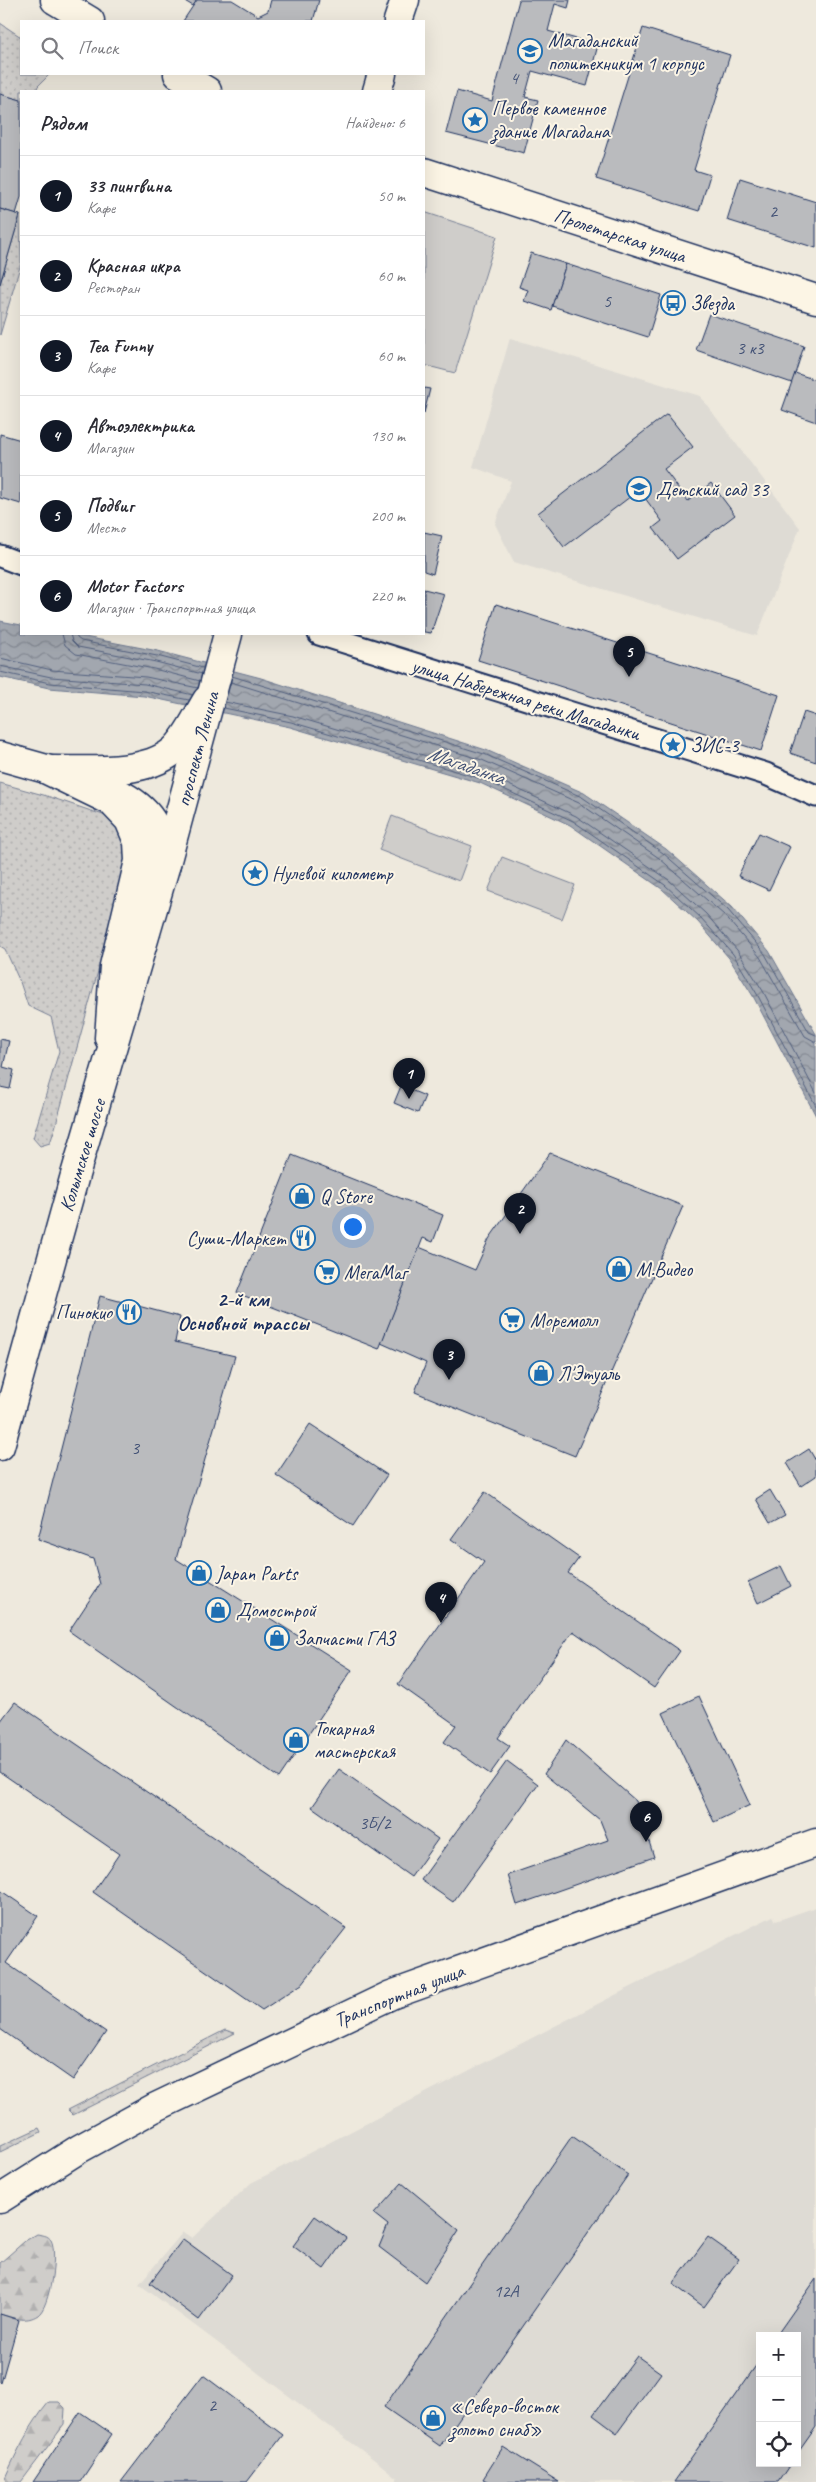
<!DOCTYPE html>
<html lang="ru">
<meta charset="utf-8">
<style>
:root{--surface:#fff;--page:#f2f2f3;--text:#2b2b33;--muted:#7c7c81;--line:#e1e1e2;--accent:#111827}
body{margin:0;font-family:Caveat,sans-serif;background:var(--page);color:var(--text)}
.controls{position:absolute;right:15px;bottom:15px;display:grid;overflow:hidden;border-radius:0px;box-shadow:0 5px 20px #0002}
.controls button{width:45px;height:45px;display:grid;place-items:center;padding:0;border:0;border-bottom:1px solid var(--line);background:var(--surface);color:var(--text);font:25px sans-serif}
.you{position:absolute;left:352px;top:1226px;width:18px;height:18px;margin:-12px;border:4px solid #fff;border-radius:50%;background:#1a73e8;box-shadow:0 0 0 8px #1a73e833}
.badge{display:grid;place-items:center;width:32px;height:32px;border-radius:50%;background:var(--accent);color:#fff;font-size:16px;font-weight:700}
.pin{position:absolute;translate:-50% -41px;filter:drop-shadow(0 1px 2px #0008)}
.pin::after{content:'';position:absolute;top:26px;width:18px;height:15px;background:inherit;clip-path:polygon(0 0,100% 0,50% 100%)}
.list{margin:0;padding:0;list-style:none}
h2{display:flex;justify-content:space-between;align-items:center;height:65px;margin:0;padding:0 20px;font-size:21px}
h2 small{font-size:16px;font-weight:400;color:var(--muted)}
.list li{display:grid;grid-template-columns:32px 1fr auto;gap:15px;align-items:center;box-sizing:border-box;height:80px;padding:0 20px;border-top:1px solid var(--line)}
.list b{display:block;font-size:19px;white-space:nowrap}
.list p{margin:0;font-size:16px;white-space:nowrap;color:var(--muted)}
.list em{font-size:16px;font-style:normal;color:var(--muted)}
.icon{flex:none;width:28px;height:28px;fill:none;stroke:currentColor;stroke-width:2;stroke-linecap:round;stroke-linejoin:round}
.map{position:relative;flex:none;width:816px;height:2482px;overflow:hidden}
.search{position:absolute;background:var(--surface);box-shadow:0 5px 20px #0002;left:20px;top:20px;width:405px;height:55px;display:flex;align-items:center;gap:12px;box-sizing:border-box;padding:0 18px;border-radius:0px;color:var(--muted);font-size:19px}
.panel{position:absolute;background:var(--surface);box-shadow:0 5px 20px #0002;left:20px;top:90px;width:405px;height:545px;border-radius:0px}
.map>svg:first-child{display:block}
.built{fill:#dedbd4;fill-rule:evenodd}
.grass{fill:url(#grass-dots);stroke:#757e94}
.forest{fill:url(#forest-firs);stroke:#757e94}
.park{fill:#cfcdca;stroke:#757e94}
.water{fill:url(#water-waves);stroke:#6c778f}
.lines{fill:none;stroke-linecap:round;stroke-linejoin:round}
.shore{stroke:#515f7e;stroke-width:1}
.building{fill:#babbbe;stroke:#1b2f5e}
.street-casing{stroke:#1b2f5e;stroke-width:25}
.secondary-casing{stroke:#1b2f5e;stroke-width:31}
.primary-casing{stroke:#1b2f5e;stroke-width:31}
.street{stroke:#fcf5e5;stroke-width:21}
.secondary{stroke:#fcf5e5;stroke-width:28}
.primary{stroke:#fcf5e5;stroke-width:28}
.labels{text-anchor:middle;stroke-width:4;stroke-linejoin:round;paint-order:stroke}
.number-label{font-size:18px;fill:#435276}
.poi-label{font-size:20px;fill:#1b2f5e;stroke:#fcf5e5;text-anchor:start}
.street-label{font-size:20px;fill:#1b2f5e;stroke:#fcf5e5}
.water-label{font-size:21px;font-style:italic;fill:#445376;stroke:#fcf5e5}
.neighbourhood-label{font-size:21px;font-weight:bold;fill:#1b2f5e;stroke:#fcf5e5}
</style>
<div class="map">
<svg width="816" height="2482" viewBox="0 0 816 2482">
<defs>
<pattern id="grass-dots" width="8" height="8" patternUnits="userSpaceOnUse" patternTransform="scale(1.25)"><rect width="8" height="8" fill="#cfcdca"/><path d="M2 2h.1M6 6h.1" fill="none" stroke="#b1b0b0" stroke-width="1.8" stroke-linecap="round"/></pattern>
<pattern id="forest-firs" width="22" height="20" patternUnits="userSpaceOnUse" patternTransform="scale(1.25)"><rect width="22" height="20" fill="#cfcdca"/><path d="M5 1l3.5 6h-7zM16 11l3.5 6h-7z" fill="#b1b0b0"/></pattern>
<pattern id="water-waves" width="16" height="10" patternUnits="userSpaceOnUse" patternTransform="scale(1.25)"><rect width="16" height="10" fill="#a2a7af"/><path d="M0 5q4-4 8 0t8 0" fill="none" stroke="#838892"/></pattern>
</defs>
<rect width="100%" height="100%" fill="#eee9dd"/>
<filter id="ink" filterUnits="userSpaceOnUse"><feTurbulence type="fractalNoise" baseFrequency=".02" numOctaves="2"/><feDisplacementMap in="SourceGraphic" scale="10" xChannelSelector="R" yChannelSelector="G"/><feConvolveMatrix kernelMatrix="1 2 1 2 8 2 1 2 1" color-interpolation-filters="sRGB"/></filter>
<g filter="url(#ink)">
<g class="built">
<polygon points="510,338 700,396 800,528 757,636 514,562 495,524 511,481 473,467"/>
<path d="M816 1907V2482H397V2478L380 2464 139 2284 183 2232 192 2238 251 2183 619 1993 773 1916 776 1921ZM760 2336H797V2463H760Z"/>
</g>
<g class="grass">
<polygon points="0,23 21,37 21,74 50,74 38,86 36,91 21,91 21,100 0,94"/>
<polygon points="20,215 21,263 0,335 0,284"/>
<polygon points="0,783 47,796 112,818 132,847 55,1128 50,1143 40,1146 33,1138 59,1051 51,1017 28,1006 20,982 5,949 0,946"/>
<polygon points="225,2030 235,2033 73,2115 68,2110"/>
<polygon points="39,2128 41,2132 0,2152 0,2146"/>
</g>
<g class="forest">
<path d="M37 2234C42 2235 48 2235 51 2240 58 2252 50 2307 38 2315 26 2323 13 2318 0 2314V2263L25 2241Z"/>
<path d="M49 2402H59L65 2408 64 2425 21 2482H7L5 2478C17 2451 30 2425 49 2402Z"/>
</g>
<g class="park">
<polygon points="424,212 497,236 455,373 424,365"/>
<polygon points="392,816 472,846 459,881 379,850"/>
<polygon points="502,857 575,885 562,919 488,891"/>
</g>
<polygon class="water" points="0,621 21,625 21,634 69,634 158,651 261,678 486,750 584,793 666,849 732,907 769,951 816,1034 816,1116 753,996 729,958 698,922 662,889 570,825 480,783 290,727 144,696 49,688 0,677"/>
<g class="lines">
<g class="shore">
<polyline points="62,634 65,645 76,654 154,669 200,681"/>
<polyline points="70,634 72,641 78,647 156,662 202,674"/>
<polyline points="76,634 77,638 81,641 157,656 203,668"/>
<polyline points="0,658 52,670 146,677 198,688"/>
<polyline points="0,666 51,677 145,684 193,695"/>
<polyline points="0,672 50,683 144,691 189,700"/>
<polyline points="232,676 484,754 582,797 663,853 728,910 765,954 809,1032 816,1035"/>
<polyline points="231,682 482,760 579,803 659,858 724,915 760,957 805,1036 816,1042"/>
<polyline points="225,702 293,716 483,773 576,816 669,880 706,914 737,950 763,991 816,1093"/>
<polyline points="224,708 291,722 482,779 573,821 665,885 701,918 733,954 757,994 816,1106"/>
</g>
</g>
<g class="building">
<polygon points="183,0 197,0 193,6"/>
<polygon points="197,0 232,0 258,16 268,11 271,0 319,0 313,21 183,21"/>
<polygon points="519,0 570,0 568,8 555,4 548,31 598,45 587,86 532,71 525,97 538,100 524,153 446,133 457,91 492,101"/>
<polygon points="643,28 730,55 694,170 710,175 699,211 596,179"/>
<polygon points="0,94 21,100 21,197 16,214 0,209"/>
<polygon points="740,178 816,202 816,248 727,220"/>
<polygon points="0,209 20,215 0,284"/>
<polygon points="531,253 566,264 551,310 524,301 528,290 519,287"/>
<polygon points="566,264 661,295 648,337 552,306"/>
<polygon points="709,314 804,346 792,383 696,350"/>
<polygon points="795,373 816,380 816,422 782,410"/>
<polygon points="424,388 430,389 424,413"/>
<polygon points="667,414 693,447 664,469 688,501 711,483 735,515 677,559 653,528 662,521 639,490 564,547 538,513"/>
<polygon points="0,434 21,440 21,504 0,498"/>
<polygon points="424,532 442,536 433,574 424,571"/>
<polygon points="424,589 444,594 431,633 424,632"/>
<polygon points="496,604 779,695 761,751 478,660"/>
<polygon points="804,712 816,716 816,762 790,753"/>
<polygon points="759,833 790,847 769,890 738,876"/>
<polygon points="0,1039 9,1041 3,1067 14,1070 10,1089 0,1087"/>
<polygon points="401,1086 425,1096 418,1113 394,1103"/>
<polygon points="550,1153 683,1206 575,1456 415,1392 426,1363 381,1343 419,1247 475,1270 489,1239"/>
<polygon points="292,1155 443,1215 433,1242 423,1238 379,1349 237,1293"/>
<polygon points="100,1296 180,1317 175,1342 235,1356 176,1559 352,1670 279,1778 69,1631 100,1584 93,1559 38,1539"/>
<polygon points="310,1424 387,1475 353,1526 276,1475"/>
<polygon points="809,1449 816,1461 816,1476 801,1486 787,1463"/>
<polygon points="770,1490 785,1515 770,1523 756,1499"/>
<polygon points="485,1492 579,1558 568,1573 680,1651 654,1688 573,1631 498,1738 510,1746 490,1774 444,1742 456,1725 398,1684 484,1562 451,1539"/>
<polygon points="781,1566 791,1586 758,1603 748,1582"/>
<polygon points="699,1696 750,1805 714,1822 663,1713"/>
<polygon points="15,1702 346,1928 302,1984 262,2010 93,1892 119,1854 0,1772 0,1722"/>
<polygon points="566,1740 636,1801 654,1857 517,1905 508,1875 608,1840 600,1820 544,1774"/>
<polygon points="507,1761 538,1784 453,1902 421,1880"/>
<polygon points="339,1769 438,1839 411,1877 312,1807"/>
<polygon points="0,1890 38,1916 6,1963 106,2032 73,2080 0,2029"/>
<polygon points="572,2136 628,2175 440,2446 384,2407"/>
<polygon points="402,2183 459,2230 425,2282 379,2247 388,2225 374,2214"/>
<polygon points="315,2216 346,2238 324,2269 293,2246"/>
<polygon points="708,2237 739,2259 704,2307 673,2284"/>
<polygon points="183,2239 232,2275 199,2320 150,2283"/>
<polygon points="816,2279 816,2427 797,2454 797,2336 776,2336"/>
<polygon points="0,2314 19,2320 1,2383 0,2382"/>
<polygon points="637,2356 661,2373 617,2433 593,2415"/>
<polygon points="760,2360 760,2463 791,2463 778,2482 674,2482"/>
<polygon points="203,2375 283,2435 247,2482 121,2482"/>
<polygon points="80,2412 112,2434 80,2482 33,2482"/>
<polygon points="503,2447 559,2482 489,2482 483,2479"/>
</g>
<g class="lines">
<defs>
<g id="street">
<polyline points="0,556 21,564"/>
<polyline points="319,634 766,774 816,796"/>
</g>
<g id="secondary">
<polyline points="55,0 90,21"/>
<polyline points="178,74 207,91"/>
<polyline points="424,172 816,299"/>
<polyline points="0,756 64,774"/>
<polyline points="47,770 111,801 129,820 138,842 139,861 114,966 109,1038"/>
<path d="M54 770C88 770 144 775 173 751 187 739 197 716 207 700"/>
<path d="M116 792C151 809 159 827 166 864"/>
<polyline points="0,2199 79,2149 154,2108 391,1995 816,1843"/>
</g>
<g id="primary">
<polyline points="398,21 405,0"/>
<polyline points="377,91 382,74"/>
<polyline points="0,1446 75,1175 166,864 228,634"/>
</g>
</defs>
<use href="#street" class="street-casing"/>
<use href="#secondary" class="secondary-casing"/>
<use href="#primary" class="primary-casing"/>
<use href="#street" class="street"/>
<use href="#secondary" class="secondary"/>
<use href="#primary" class="primary"/>
</g>
</g>
<defs>
<symbol id="school-ring" viewBox="-11 -11 22 22"><circle r="9.5" fill="#fcf5e5" stroke="#1f6fb2" stroke-width="1.5"/><path d="M0-5L7-2L0 1L-7-2ZM-4 1L0 2.5L4 1V4Q0 6-4 4Z" fill="#1f6fb2"/></symbol>
<symbol id="sight-ring" viewBox="-11 -11 22 22"><circle r="9.5" fill="#fcf5e5" stroke="#1f6fb2" stroke-width="1.5"/><path d="M0-6L1.8-2.2L6-1.7L2.9 1.2L3.7 5.4L0 3.3L-3.7 5.4L-2.9 1.2L-6-1.7L-1.8-2.2Z" fill="#1f6fb2"/></symbol>
<symbol id="bus-ring" viewBox="-11 -11 22 22"><circle r="9.5" fill="#fcf5e5" stroke="#1f6fb2" stroke-width="1.5"/><path d="M-5-6H5V4H4V6H2V4H-2V6H-4V4H-5ZM-3.5-4V0h7V-4ZM-3.5 1.2v1.5H-2V1.2ZM2 1.2v1.5H3.5V1.2Z" fill="#1f6fb2"/></symbol>
<symbol id="shop-ring" viewBox="-11 -11 22 22"><circle r="9.5" fill="#fcf5e5" stroke="#1f6fb2" stroke-width="1.5"/><path d="M-5-2.5h2.3a2.7 3.5 0 0 1 5.4 0H5L5.5 6h-11ZM-1.5-2.5h3a1.5 2.3 0 0 0-3 0Z" fill="#1f6fb2"/></symbol>
<symbol id="restaurant-ring" viewBox="-11 -11 22 22"><circle r="9.5" fill="#fcf5e5" stroke="#1f6fb2" stroke-width="1.5"/><path d="M-5-6h1v4h1v-4h1v4h1v-4h1v5L-1.5 .5V6h-2V.5L-5-1ZM5-6V6H3V1.5H1.5Q1.5-4 5-6Z" fill="#1f6fb2"/></symbol>
<symbol id="supermarket-ring" viewBox="-11 -11 22 22"><circle r="9.5" fill="#fcf5e5" stroke="#1f6fb2" stroke-width="1.5"/><path d="M-6-5.5h2.5l.6 2H6L4.5 2H-2.5L-4.4-4H-6ZM-1.5 3.2a1.3 1.3 0 1 0 .1 0ZM3 3.2a1.3 1.3 0 1 0 .1 0Z" fill="#1f6fb2"/></symbol>
</defs>
<g fill-rule="evenodd">
<use href="#school-ring" x="516" y="37" width="28" height="28"/>
<use href="#sight-ring" x="461" y="106" width="28" height="28"/>
<use href="#bus-ring" x="659" y="289" width="28" height="28"/>
<use href="#school-ring" x="625" y="475" width="28" height="28"/>
<use href="#sight-ring" x="659" y="731" width="28" height="28"/>
<use href="#sight-ring" x="241" y="859" width="28" height="28"/>
<use href="#shop-ring" x="288" y="1182" width="28" height="28"/>
<use href="#restaurant-ring" x="289" y="1224" width="28" height="28"/>
<use href="#shop-ring" x="605" y="1255" width="28" height="28"/>
<use href="#supermarket-ring" x="313" y="1258" width="28" height="28"/>
<use href="#restaurant-ring" x="115" y="1298" width="28" height="28"/>
<use href="#supermarket-ring" x="498" y="1306" width="28" height="28"/>
<use href="#shop-ring" x="527" y="1359" width="28" height="28"/>
<use href="#shop-ring" x="185" y="1559" width="28" height="28"/>
<use href="#shop-ring" x="204" y="1596" width="28" height="28"/>
<use href="#shop-ring" x="263" y="1624" width="28" height="28"/>
<use href="#shop-ring" x="282" y="1726" width="28" height="28"/>
<use href="#shop-ring" x="419" y="2404" width="28" height="28"/>
</g>
<g class="labels">
<g class="number-label">
<text x="514" y="84">4</text>
<text x="773" y="217">2</text>
<text x="607" y="307">5</text>
<text x="750" y="354">3 к3</text>
<text x="135" y="1454">3</text>
<text x="375" y="1829">3Б/2</text>
<text x="506" y="2297">12А</text>
<text x="212" y="2411">2</text>
</g>
<g class="poi-label">
<text x="548" y="47">Магаданский<tspan x="548" dy="23">политехникум 1 корпус</tspan></text>
<text x="492" y="115">Первое каменное<tspan x="492" dy="23">здание Магадана</tspan></text>
<text x="690" y="310">Звезда</text>
<text x="656" y="496">Детский сад 33</text>
<text x="690" y="752">ЗИС-3</text>
<text x="272" y="880">Нулевой километр</text>
<text x="320" y="1203">Q Store</text>
<text x="286" y="1245" text-anchor="end">Суши-Маркет</text>
<text x="636" y="1276">М.Видео</text>
<text x="344" y="1279">МегаМаг</text>
<text x="112" y="1319" text-anchor="end">Пинокио</text>
<text x="530" y="1327">Моремолл</text>
<text x="558" y="1380">Л'Этуаль</text>
<text x="216" y="1580">Japan Parts</text>
<text x="236" y="1617">Домострой</text>
<text x="294" y="1645">Запчасти ГАЗ</text>
<text x="314" y="1735">Токарная<tspan x="314" dy="23">мастерская</tspan></text>
<text x="450" y="2413">«Северо-восток<tspan x="450" dy="23">золото снаб»</tspan></text>
</g>
<g class="street-label">
<text transform="translate(620 235) rotate(18)" y="7">Пролетарская улица</text>
<text transform="translate(526 699) rotate(17)" y="7">улица Набережная реки Магаданки</text>
<text transform="translate(197 749) rotate(-75)" y="7">проспект Ленина</text>
<text transform="translate(82 1155) rotate(-73)" y="7">Колымское шоссе</text>
<text transform="translate(399 1995) rotate(-22)" y="7">Транспортная улица</text>
</g>
<g class="water-label">
<text transform="translate(466 765) rotate(19)" y="7">Магаданка</text>
</g>
<g class="neighbourhood-label">
<text x="243" y="1306">2-й км<tspan x="243" dy="24">Основной трассы</tspan></text>
</g>
</g>
</svg>
<div class="controls">
<button>+</button>
<button>−</button>
<button><svg class="icon" aria-label="locate" viewBox="0 0 24 24"><circle cx="12" cy="12" r="6"/><path d="M12 2v4M12 18v4M2 12h4M18 12h4"/></svg></button>
</div>
<div class="you"></div>
<div class="pin badge" style="left:409px;top:1099px">1</div>
<div class="pin badge" style="left:520px;top:1234px">2</div>
<div class="pin badge" style="left:449px;top:1380px">3</div>
<div class="pin badge" style="left:441px;top:1623px">4</div>
<div class="pin badge" style="left:629px;top:677px">5</div>
<div class="pin badge" style="left:646px;top:1842px">6</div>
<div class="search"><svg class="icon" aria-label="search" viewBox="0 0 24 24"><circle cx="10" cy="10" r="6"/><path d="M15 15l6 6"/></svg>Поиск</div>
<section class="panel">
<h2>Рядом<small>Найдено: 6</small></h2>
<ul class="list">
<li><span class="badge">1</span><div><b>33 пингвина</b><p>Кафе</p></div><em>50 m</em></li>
<li><span class="badge">2</span><div><b>Красная икра</b><p>Ресторан</p></div><em>60 m</em></li>
<li><span class="badge">3</span><div><b>Tea Funny</b><p>Кафе</p></div><em>60 m</em></li>
<li><span class="badge">4</span><div><b>Автоэлектрика</b><p>Магазин</p></div><em>130 m</em></li>
<li><span class="badge">5</span><div><b>Подвиг</b><p>Место</p></div><em>200 m</em></li>
<li><span class="badge">6</span><div><b>Motor Factors</b><p>Магазин · Транспортная улица</p></div><em>220 m</em></li>
</ul>
</section>
</div>
